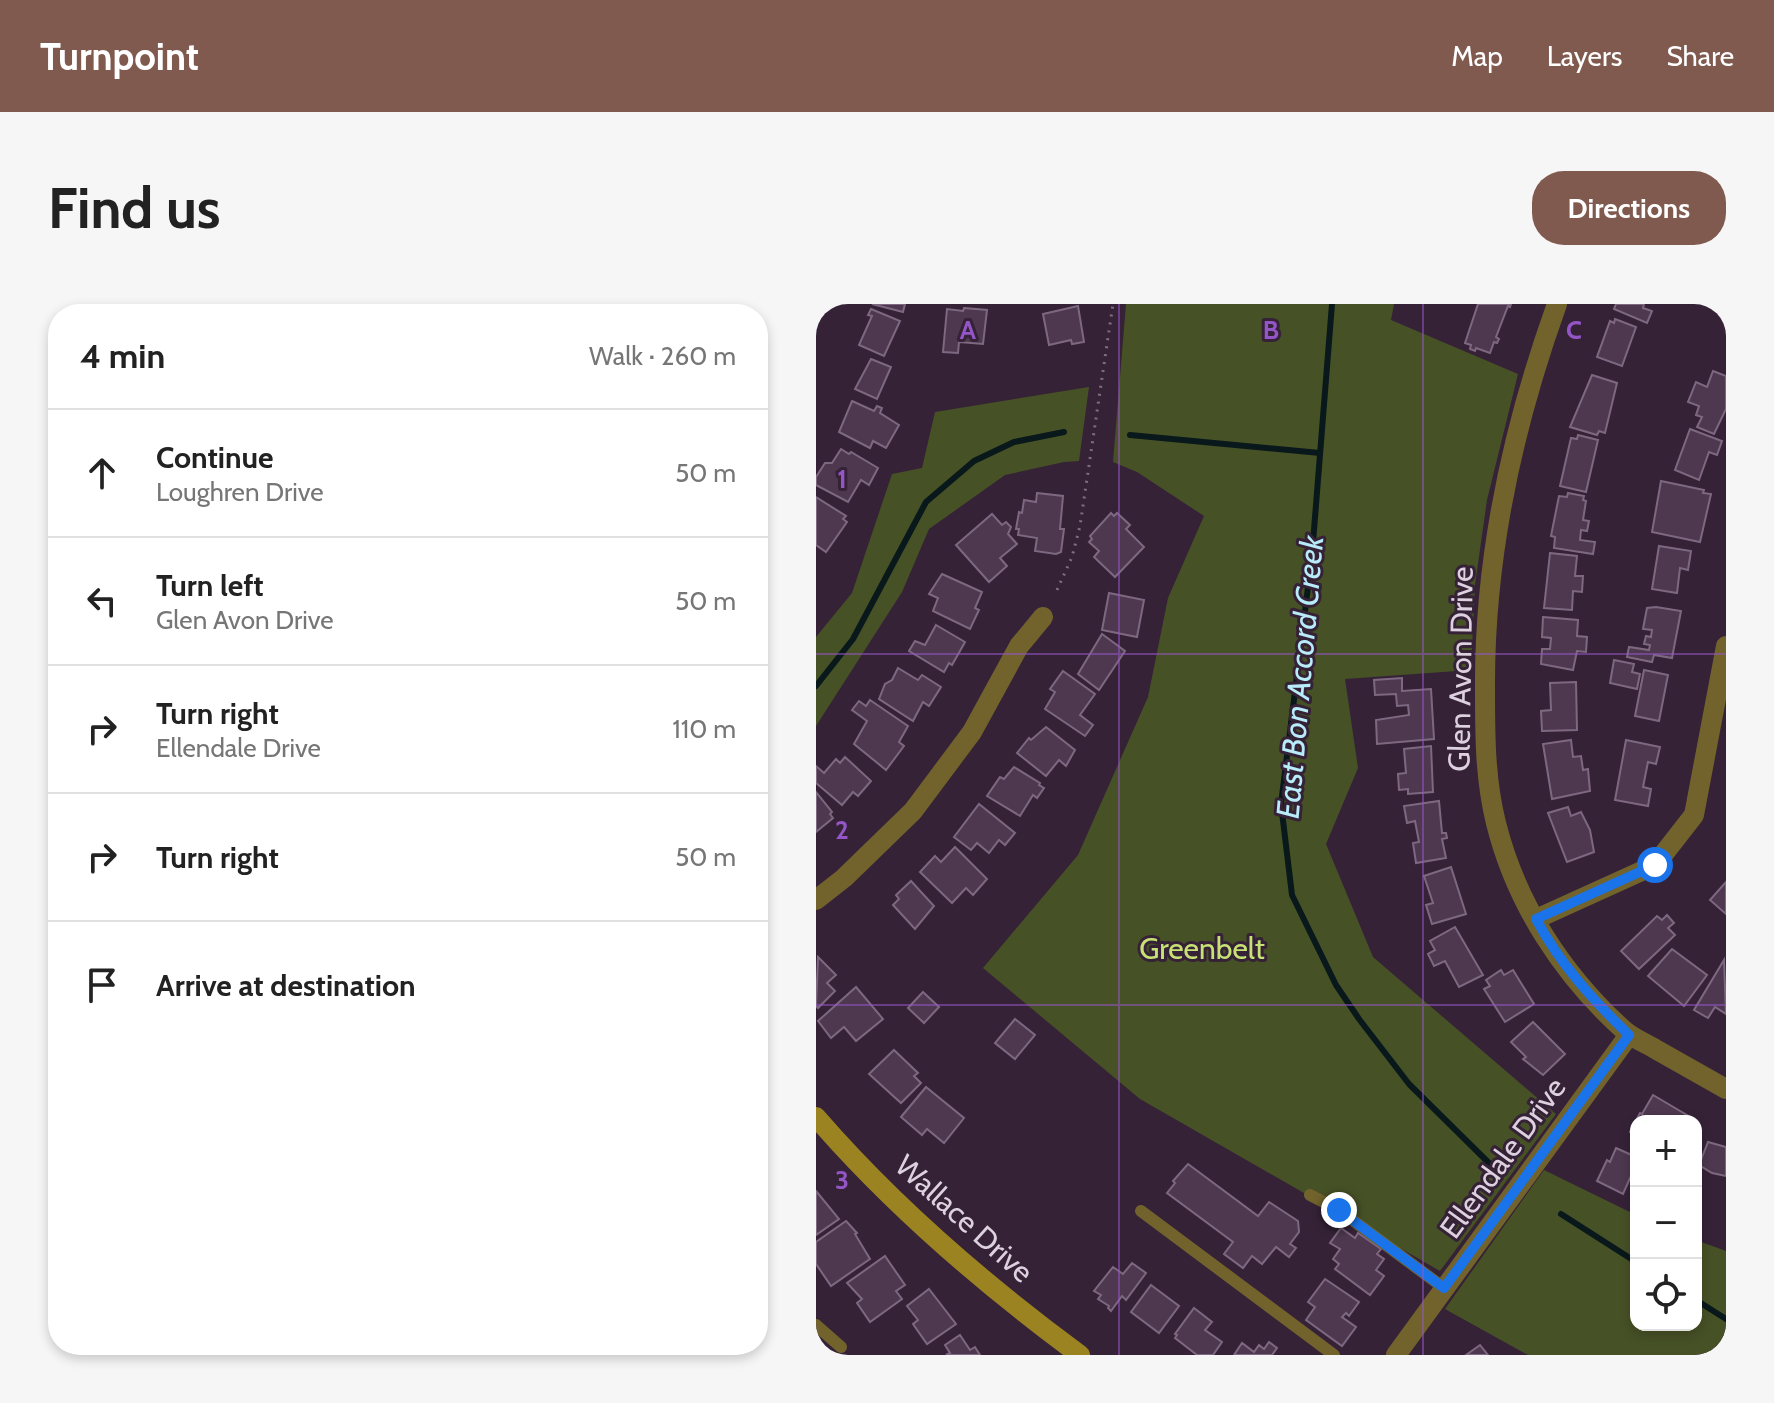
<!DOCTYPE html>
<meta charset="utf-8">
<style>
:root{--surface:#fff;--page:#f6f6f6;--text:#222;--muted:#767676;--line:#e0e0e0;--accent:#805a4e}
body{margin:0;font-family:Cabin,sans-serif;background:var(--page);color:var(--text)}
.controls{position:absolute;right:24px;bottom:24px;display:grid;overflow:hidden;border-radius:16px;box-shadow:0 4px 12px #0003}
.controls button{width:72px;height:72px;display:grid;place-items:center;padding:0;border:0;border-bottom:2px solid var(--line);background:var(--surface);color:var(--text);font:40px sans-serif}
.stop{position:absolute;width:24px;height:24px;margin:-18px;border:6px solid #1a73e8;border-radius:50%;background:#fff}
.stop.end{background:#1a73e8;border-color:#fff;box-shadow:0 2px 8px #0008}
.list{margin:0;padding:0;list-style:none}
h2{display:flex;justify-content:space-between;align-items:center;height:104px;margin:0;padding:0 32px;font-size:34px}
h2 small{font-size:26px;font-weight:400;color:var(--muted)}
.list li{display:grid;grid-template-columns:52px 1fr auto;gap:24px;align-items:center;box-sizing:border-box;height:128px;padding:0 32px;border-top:2px solid var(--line)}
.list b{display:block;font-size:30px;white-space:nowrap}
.list p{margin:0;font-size:26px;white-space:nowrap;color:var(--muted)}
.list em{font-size:26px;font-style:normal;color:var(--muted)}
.icon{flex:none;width:44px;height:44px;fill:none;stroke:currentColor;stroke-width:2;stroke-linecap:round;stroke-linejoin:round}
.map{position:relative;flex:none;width:910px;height:1051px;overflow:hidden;border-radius:32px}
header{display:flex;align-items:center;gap:48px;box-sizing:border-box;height:112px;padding:0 40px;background:var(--accent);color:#fff}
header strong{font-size:38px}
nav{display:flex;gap:44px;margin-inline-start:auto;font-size:28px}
.intro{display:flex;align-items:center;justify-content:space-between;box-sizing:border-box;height:192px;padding:0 48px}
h1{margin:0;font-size:56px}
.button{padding:20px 36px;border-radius:32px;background:var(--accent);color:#fff;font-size:28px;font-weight:700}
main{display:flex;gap:48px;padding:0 48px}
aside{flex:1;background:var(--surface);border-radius:32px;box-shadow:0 4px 12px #0003}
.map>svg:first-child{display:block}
.green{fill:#475126}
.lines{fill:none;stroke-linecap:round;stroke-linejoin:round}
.stream{stroke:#09181b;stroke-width:6}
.building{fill:#4d384f;stroke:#7e6881;stroke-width:2}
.path{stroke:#7e6e80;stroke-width:3;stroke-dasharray:2 6;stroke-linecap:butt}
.lane{stroke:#72632d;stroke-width:12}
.street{stroke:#72632d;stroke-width:20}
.secondary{stroke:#9b8321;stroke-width:20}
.route{stroke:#1a73e8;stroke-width:10}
.grid{fill:none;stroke:#9455c7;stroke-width:2;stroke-opacity:0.55}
.labels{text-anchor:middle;stroke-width:6;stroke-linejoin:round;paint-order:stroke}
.street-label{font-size:30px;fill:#ded1df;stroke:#352237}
.park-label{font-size:30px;fill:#c7e174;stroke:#352237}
.water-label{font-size:32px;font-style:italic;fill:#b8ecf8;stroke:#352237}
.grid-label{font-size:26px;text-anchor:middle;font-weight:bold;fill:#9455c7;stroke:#352237;stroke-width:6;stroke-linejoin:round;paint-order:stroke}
</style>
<header>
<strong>Turnpoint</strong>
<nav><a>Map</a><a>Layers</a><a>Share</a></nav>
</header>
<div class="intro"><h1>Find us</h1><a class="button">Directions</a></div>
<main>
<aside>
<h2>4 min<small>Walk · 260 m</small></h2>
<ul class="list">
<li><svg class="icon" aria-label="ahead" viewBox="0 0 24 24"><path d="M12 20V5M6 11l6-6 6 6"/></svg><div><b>Continue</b><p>Loughren Drive</p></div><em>50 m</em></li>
<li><svg class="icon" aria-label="left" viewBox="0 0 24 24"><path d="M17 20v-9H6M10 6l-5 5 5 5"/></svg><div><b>Turn left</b><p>Glen Avon Drive</p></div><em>50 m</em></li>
<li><svg class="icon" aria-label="right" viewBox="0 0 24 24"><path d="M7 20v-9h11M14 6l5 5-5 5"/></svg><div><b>Turn right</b><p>Ellendale Drive</p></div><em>110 m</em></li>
<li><svg class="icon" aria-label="right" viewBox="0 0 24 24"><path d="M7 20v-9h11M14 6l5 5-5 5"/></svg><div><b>Turn right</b></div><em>50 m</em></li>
<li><svg class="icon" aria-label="arrive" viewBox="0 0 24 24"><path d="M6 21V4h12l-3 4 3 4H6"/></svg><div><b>Arrive at destination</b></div></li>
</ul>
</aside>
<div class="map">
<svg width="910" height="1051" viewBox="0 0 910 1051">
<rect width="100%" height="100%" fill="#352237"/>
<g class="green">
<polygon points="310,0 578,0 575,16 702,70 671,196 659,281 655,366 529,375 542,464 510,540 557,653 740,810 624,967 324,795 167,664 262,551 332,393 352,294 388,212 321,168 297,158"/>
<polygon points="273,83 263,157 248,158 189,171 113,225 86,288 0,422 0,333 36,289 76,170 106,164 119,108"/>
<polygon points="728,866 820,911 820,1021 880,1021 880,936 910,947 910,1051 712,1051 629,1005"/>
</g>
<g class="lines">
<g class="stream">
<polyline points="516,0 496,251 465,500 476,591 520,681 543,715 593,780 681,867"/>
<polyline points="314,131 504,149"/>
<polyline points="0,382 37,335 110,198 158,157 198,138 248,128"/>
<polyline points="745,910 820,958"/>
<polyline points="880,996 910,1015"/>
</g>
</g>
<g class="building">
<polygon points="56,0 89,0 87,8"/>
<polygon points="662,0 695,0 694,3 692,2 680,33 683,35 681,39 678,38 674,49 660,44 659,47 654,45 655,41 649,39"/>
<polygon points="800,0 828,0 827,4 836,7 831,19 798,5"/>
<polygon points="262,2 268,38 256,40 255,36 233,41 227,10"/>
<polygon points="148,4 171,6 167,40 143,38 142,49 127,48 131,5 147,7"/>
<polygon points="55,5 84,17 68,52 43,41 56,12 52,11"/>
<polygon points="799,15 820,23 806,62 781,53 794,17 798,19"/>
<polygon points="55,55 75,63 61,95 39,85"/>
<polygon points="897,67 910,72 910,105 898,130 881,123 886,113 880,111 883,102 872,98 880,78 891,83"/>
<polygon points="776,71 801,79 789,129 783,127 781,131 754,123"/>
<polygon points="36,97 58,107 61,102 66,104 64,109 83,121 70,144 57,137 54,144 23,128"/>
<polygon points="874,125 906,137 901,151 893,148 883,176 859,166"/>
<polygon points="762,131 782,136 770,188 744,182 755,134 761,135"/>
<polygon points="25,145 33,150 35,148 62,164 53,181 45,176 32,198 0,181 0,173 9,159 16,159"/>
<polygon points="845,177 888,186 887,189 895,190 884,238 836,228"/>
<polygon points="221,189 247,192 244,225 248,225 245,248 240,250 219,247 221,234 202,231 203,225 200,225 203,208 206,209 208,196 220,198"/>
<polygon points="752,189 768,192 767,196 770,197 767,216 773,217 771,227 765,226 764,236 779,238 777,250 738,244 739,233 735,232 743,192 751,193"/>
<polygon points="0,193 30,212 27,215 31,218 10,248 0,241"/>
<polygon points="295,209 298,212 301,209 314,221 310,225 328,243 299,273 278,253 283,247 273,238 276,235 274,232"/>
<polygon points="176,210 186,221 190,218 195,223 192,230 201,240 184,254 191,262 173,278 140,241"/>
<polygon points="843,242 875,247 872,266 864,264 861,289 836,285"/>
<polygon points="734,249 761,252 759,272 767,272 766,288 757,287 756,306 728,304"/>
<polygon points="126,270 166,288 159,304 163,306 154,325 117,307 122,294 113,290"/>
<polygon points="293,289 328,296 321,333 286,326"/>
<polygon points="840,303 865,307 856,354 838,351 836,358 811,353 813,343 833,346 834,341 828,340 830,332 835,333 836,326 827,325 831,304"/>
<polygon points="727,313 762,316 761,332 771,333 770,348 761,347 757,366 725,360 726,345 734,345 735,334 726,333"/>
<polygon points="120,321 149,338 136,361 133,359 128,368 93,347 99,337 109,341"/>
<polygon points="286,330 309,347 283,386 262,370"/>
<polygon points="798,356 818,360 816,368 824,370 821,385 794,379"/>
<polygon points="82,364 102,376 106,371 125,383 113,402 107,398 97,417 63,395 69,380 76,376"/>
<polygon points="828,366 852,371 843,417 819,412"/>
<polygon points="247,367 279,390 264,411 277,421 269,432 229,405 239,388 234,385"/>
<polygon points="586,374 586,387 615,385 618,435 561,440 560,416 593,411 592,401 581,402 580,390 559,391 558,376"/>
<polygon points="760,378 761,426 726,427 725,407 735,406 734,379"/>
<polygon points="54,396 92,422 83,438 88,442 70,466 38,440 51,417 36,406 43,397 50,402"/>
<polygon points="230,423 259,446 250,462 243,456 230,472 201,449 213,434 215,436"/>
<polygon points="755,436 757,453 765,452 767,466 772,465 774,487 736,495 727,440"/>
<polygon points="810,436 844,443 840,460 832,458 827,483 835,485 832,502 799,496"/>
<polygon points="615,442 617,488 592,490 592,485 583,486 582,470 590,469 588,445"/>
<polygon points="29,453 55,477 42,492 37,488 26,501 0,479 0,462 8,469 20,455 24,459"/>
<polygon points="198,463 224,479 223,481 228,484 221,494 217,491 204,512 171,492 184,473 188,475"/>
<polygon points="0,488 16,508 14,510 17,514 0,528"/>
<polygon points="623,497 626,529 630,529 631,534 626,535 630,554 600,559 597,539 603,538 599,517 591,519 588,502"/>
<polygon points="163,500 199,529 189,541 183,536 173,549 161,539 155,546 138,533"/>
<polygon points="752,503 755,512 765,508 774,526 778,548 751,558 732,509"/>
<polygon points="139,543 171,575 157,591 150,584 136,599 104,568 119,552 125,558"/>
<polygon points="635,563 650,610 616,620 610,601 617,599 608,572"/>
<polygon points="95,577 118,602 99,625 77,601 83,595 80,591"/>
<polygon points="910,578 910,610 894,596"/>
<polygon points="851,611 858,619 852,624 859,631 823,665 805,647 841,612 846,616"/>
<polygon points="639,623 667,671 643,683 629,657 618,662 612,650 619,646 614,637"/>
<polygon points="856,645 891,671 868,702 832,672"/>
<polygon points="2,653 20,671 11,679 19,687 2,704 0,702"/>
<polygon points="908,656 910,710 899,703 892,714 878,706"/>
<polygon points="685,666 688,671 697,666 718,700 689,718 668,685 674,682 670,676"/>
<polygon points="40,683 67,715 40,737 28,723 15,734 2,717"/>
<polygon points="107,688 123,703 108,719 92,704"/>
<polygon points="199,715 219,731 199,755 179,739"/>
<polygon points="717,718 749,750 727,771 707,755 710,753 695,738"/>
<polygon points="78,746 102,769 98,772 105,779 85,799 53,770"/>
<polygon points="110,783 148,814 128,839 111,825 106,831 85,813"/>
<polygon points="837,791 876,814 874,817 820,817 820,832 814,828 824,809 826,810"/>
<polygon points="892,838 910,843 910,872 896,869 883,861"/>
<polygon points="800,844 820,853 820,876 814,874 807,890 781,877 791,856 794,858"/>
<polygon points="372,860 442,912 453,898 482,917 483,928 474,940 480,944 473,953 460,943 446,960 436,952 427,964 408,950 417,938 351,889 359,879 357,877"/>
<polygon points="0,887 23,915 0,931"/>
<polygon points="30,917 41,929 39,930 54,955 15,982 0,960 0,938"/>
<polygon points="525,924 539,934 542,929 565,945 561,950 568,955 560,966 568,972 554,991 519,965 523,960 517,955 524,945 514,939"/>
<polygon points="69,952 89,981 80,987 86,995 54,1018 41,999 46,995 31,979"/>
<polygon points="316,959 330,969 310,996 306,992 295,1007 292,1004 293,1002 282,995 285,991 278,987 297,963 307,970"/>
<polygon points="509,975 543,998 533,1012 530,1009 526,1013 540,1023 526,1042 490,1016 499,1003 492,998"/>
<polygon points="335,981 363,1002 343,1029 315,1008"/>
<polygon points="113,985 140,1020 111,1040 97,1020 102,1016 91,1002"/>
<polygon points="378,1004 396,1018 389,1026 406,1038 397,1051 381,1051 359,1034 361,1031 359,1030"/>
<polygon points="144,1031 154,1046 159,1043 164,1051 130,1051 134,1049 129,1041"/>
<polygon points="453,1038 461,1044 456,1051 418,1051 426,1039 438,1048 443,1041 448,1045"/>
<polygon points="664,1041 672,1051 650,1051"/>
</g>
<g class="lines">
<polyline class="path" points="241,286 256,253 264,222 297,0"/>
<g class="lane">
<polyline points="494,891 523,906 628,984"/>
<polyline points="325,907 518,1051"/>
<polyline points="0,1021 25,1043"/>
</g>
<g class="street">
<path d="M741 0C696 125 668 253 669 386 669 431 669 475 680 519 700 600 748 673 810 728 819 735 831 740 841 746 864 759 887 772 910 785"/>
<polyline points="0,596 28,574 97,507 156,428 203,342 227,313"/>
<polyline points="720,615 839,561 878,511 910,342"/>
<polyline points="580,1051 813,731"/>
</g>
<path class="secondary" d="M0 813C78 903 169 981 264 1051"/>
</g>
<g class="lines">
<path class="route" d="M523 906 628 984 813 731C776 695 744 660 720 615L839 561"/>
</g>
<path class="grid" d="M303 0V1051M607 0V1051M0 350H910M0 701H910"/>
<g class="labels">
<g class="street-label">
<text transform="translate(645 365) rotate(-89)" y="10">Glen Avon Drive</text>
<text transform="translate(687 854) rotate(-54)" y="10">Ellendale Drive</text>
<text transform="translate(148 915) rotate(42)" y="10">Wallace Drive</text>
</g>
<g class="park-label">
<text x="386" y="655">Greenbelt</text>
</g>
<g class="water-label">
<text transform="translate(484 373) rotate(-85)" y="11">East Bon Accord Creek</text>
</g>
</g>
<g class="grid-label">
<text x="152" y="35">A</text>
<text x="455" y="35">B</text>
<text x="758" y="35">C</text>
<text x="26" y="184">1</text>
<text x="26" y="535">2</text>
<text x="26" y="885">3</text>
</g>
</svg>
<div class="controls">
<button>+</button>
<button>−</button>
<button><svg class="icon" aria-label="locate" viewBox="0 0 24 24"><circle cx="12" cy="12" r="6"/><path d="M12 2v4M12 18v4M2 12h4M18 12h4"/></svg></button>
</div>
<div class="stop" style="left:839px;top:561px"></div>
<div class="stop end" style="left:523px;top:906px"></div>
</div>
</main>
